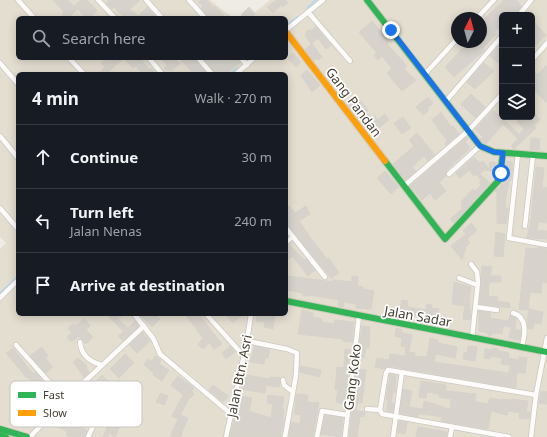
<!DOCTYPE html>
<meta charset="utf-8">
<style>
:root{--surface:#171b24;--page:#20242c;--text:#f1f3f6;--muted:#9ea1a6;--line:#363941}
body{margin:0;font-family:"Noto Sans",sans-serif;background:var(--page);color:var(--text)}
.controls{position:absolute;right:12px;top:12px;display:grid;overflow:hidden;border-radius:6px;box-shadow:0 2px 10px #0003}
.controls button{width:36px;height:36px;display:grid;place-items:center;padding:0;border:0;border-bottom:1px solid var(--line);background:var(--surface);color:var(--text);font:20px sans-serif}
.compass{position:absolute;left:451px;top:12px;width:36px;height:36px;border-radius:50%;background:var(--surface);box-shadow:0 2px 10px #0003;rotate:6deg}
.stop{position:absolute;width:12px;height:12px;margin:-9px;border:3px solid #1a73e8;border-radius:50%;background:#fff}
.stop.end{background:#1a73e8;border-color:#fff;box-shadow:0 1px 4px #0008}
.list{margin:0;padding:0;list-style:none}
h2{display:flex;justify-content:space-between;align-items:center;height:52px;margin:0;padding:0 16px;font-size:17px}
h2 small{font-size:13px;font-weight:400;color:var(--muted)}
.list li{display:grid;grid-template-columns:26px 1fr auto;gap:12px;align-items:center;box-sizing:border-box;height:64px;padding:0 16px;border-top:1px solid var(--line)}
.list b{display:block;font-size:15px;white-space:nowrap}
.list p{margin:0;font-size:13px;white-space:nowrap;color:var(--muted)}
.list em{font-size:13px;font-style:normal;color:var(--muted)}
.icon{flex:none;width:22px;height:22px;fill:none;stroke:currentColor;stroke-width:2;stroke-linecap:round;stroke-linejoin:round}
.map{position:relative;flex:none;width:547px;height:437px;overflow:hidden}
.search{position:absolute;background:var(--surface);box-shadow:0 2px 10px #0003;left:16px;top:16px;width:272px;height:44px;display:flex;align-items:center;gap:10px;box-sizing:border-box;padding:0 14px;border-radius:6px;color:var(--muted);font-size:15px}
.panel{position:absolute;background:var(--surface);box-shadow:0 2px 10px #0003;left:16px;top:72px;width:272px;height:244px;border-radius:6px}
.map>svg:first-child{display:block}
.residential{fill:#e4ded1;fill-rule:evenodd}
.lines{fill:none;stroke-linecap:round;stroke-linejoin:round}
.stream{stroke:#afd9f2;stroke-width:1.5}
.building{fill:#d7d3cc;stroke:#d7d3cb}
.street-casing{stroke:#cbc8c1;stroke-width:6}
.fast-casing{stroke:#cfc9bb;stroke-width:8}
.slow-casing{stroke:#cfc9bb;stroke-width:8}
.street{stroke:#fdfcfb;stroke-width:4.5}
.fast{stroke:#30b455;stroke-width:6}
.slow{stroke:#ff9f0a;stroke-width:6}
.route{stroke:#1a73e8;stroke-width:5}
.labels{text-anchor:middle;stroke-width:3.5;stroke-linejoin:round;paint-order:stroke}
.street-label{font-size:13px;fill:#443d31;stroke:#fff}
.key{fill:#fff;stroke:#c7c5c1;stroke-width:1}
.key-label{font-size:11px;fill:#443d31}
</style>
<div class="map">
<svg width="547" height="437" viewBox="0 0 547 437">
<rect width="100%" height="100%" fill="#efece5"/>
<path class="residential" d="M0 0H210L233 18H18V58H286V18H248L270 0H547V437H0V249L6 243 0 237ZM502 15H532V117H502ZM457 18H481V42H457ZM18 74H286V314H18Z"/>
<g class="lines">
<g class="stream">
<polyline points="307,8 316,0"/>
<polyline points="286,25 297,17"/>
<polyline points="230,74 237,68"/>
<polyline points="0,293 18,276"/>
</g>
</g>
<g class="building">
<polygon points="53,0 68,0 74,6 81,0 87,0 97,10 90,18 86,18 78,9 68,18 65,18 62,14 64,12"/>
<polygon points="109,0 140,0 130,9 138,16 147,7 156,18 125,18 114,7 112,9 106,3"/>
<polygon points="201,0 207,0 213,7 215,6 226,18 209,18 201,8 203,6 199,2"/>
<polygon points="277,0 285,0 288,3 283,7 281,5 273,13 267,7"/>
<polygon points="504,0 517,0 521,6 515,15 502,15 502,25 494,32 496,34 483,48 485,50 454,77 445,67 467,44 465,42 481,42 481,25 486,21 484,19"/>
<polygon points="249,7 255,14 251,18 244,18 241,15"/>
<polygon points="532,20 546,35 532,48 532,36 535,33 532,31"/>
<polygon points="372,21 389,42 387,44 407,66 404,69 416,80 402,91 387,73 392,68 382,56 378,60 374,55 377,53 359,32"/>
<polygon points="316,27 331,45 326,49 318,38 311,44 305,35 307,33 306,32 309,29 310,31"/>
<polygon points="502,42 502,59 498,63 490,56"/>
<polygon points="312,44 322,57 318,60 317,58 314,61 305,49"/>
<polygon points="293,53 301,62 296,67 288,58"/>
<polygon points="107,58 124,58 106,74 99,74 105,67 101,63"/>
<polygon points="130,58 145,58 142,61 150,70 151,68 154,72 153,74 143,74 136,66 133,68 126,61"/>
<polygon points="160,58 174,58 180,64 170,71 168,69 167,70 164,68 167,65"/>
<polygon points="183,58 194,58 207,74 194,74 181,60"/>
<polygon points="206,58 237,58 240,63 225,74 216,74 204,60"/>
<polygon points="484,63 494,71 475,89 467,82"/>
<polygon points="547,65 547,103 535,91 532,95 532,70 537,75"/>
<polygon points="307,70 320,85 312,92 301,75"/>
<polygon points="471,94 485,107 475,118 461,104"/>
<polygon points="353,97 356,102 359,99 368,110 366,112 371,118 374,115 378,120 385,114 389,120 376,130 368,120 362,124 346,103"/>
<polygon points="428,97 433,103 427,108 429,110 423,115 416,107"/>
<polygon points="493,110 519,134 524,129 517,121 519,119 514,117 532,117 532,111 540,120 534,125 536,128 530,134 514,149 511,146 518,139 503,124 486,144 480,139 483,137 475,129"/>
<polygon points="441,112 451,127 453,126 459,134 446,145 445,143 447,141 432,120"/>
<polygon points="403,117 411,128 402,134 394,123"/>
<polygon points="417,133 435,155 428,161 424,156 412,167 416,171 405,180 393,164 414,146 409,140"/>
<polygon points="467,137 468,139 465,142 470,148 446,171 446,176 439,183 446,191 435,200 430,193 422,200 410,186"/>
<polygon points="531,138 540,139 539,150 530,150"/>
<polygon points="474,157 480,163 483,161 489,169 490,162 497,163 497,171 484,170 480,174 490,183 454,223 450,219 463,208 461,205 463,203 461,202 473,189 475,191 481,185 479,183 481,181 476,174 474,176 469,170 460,178 456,173"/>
<polygon points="507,161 513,162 511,180 510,180 506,196 505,208 508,208 507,218 506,224 497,223 497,193 495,191 497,189 498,190 503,181"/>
<polygon points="536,167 544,168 542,187 547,188 547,223 538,222 537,230 547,231 547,239 527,238 531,219"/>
<polygon points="385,171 399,187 391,194 377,178"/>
<polygon points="289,206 295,213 306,206 310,214 299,221 312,240 327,259 329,258 339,273 331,278 286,223 286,209"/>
<polygon points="471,223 477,230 467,239 470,243 465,247 466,248 462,260 451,246 466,234 463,231"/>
<polygon points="496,232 505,234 503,257 494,256"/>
<polygon points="289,244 298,254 305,260 306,259 315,270 308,276 292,256 286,261 286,246"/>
<polygon points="538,247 547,249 547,283 542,282 541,293 530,292 528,310 519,309 526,248 537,249"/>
<polygon points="482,266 492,267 490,276 501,276 501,282 489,282 488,296 498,297 497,301 510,303 510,308 479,304"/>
<polygon points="288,276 334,282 333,280 352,282 352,276 358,277 357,286 363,287 363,289 374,291 371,309 356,308 356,304 344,302 343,307 338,306 339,300 309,295 309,296 303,296 303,293 287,290"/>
<polygon points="454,282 471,287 469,295 470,295 469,309 471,309 470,320 463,319 465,306 452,304"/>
<polygon points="402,300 408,301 407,307 426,310 427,304 432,305 431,308 439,309 437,323 430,322 431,318 423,317 422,322 417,321 418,316 399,314"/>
<polygon points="529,309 543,312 541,324 534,323 533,329 528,329 527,321"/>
<polygon points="302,310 313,313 313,317 322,319 322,322 334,324 335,320 354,322 352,342 343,341 343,339 298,334"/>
<polygon points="479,311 491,313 490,318 508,321 510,315 516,318 515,330 521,330 520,340 509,338 511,327 503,326 502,334 492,333 492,336 488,335 488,333 479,331"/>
<polygon points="110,314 124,314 118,319 128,328 135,321 139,326 123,341 118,336 124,332 108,316"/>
<polygon points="139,314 154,314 160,319 152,327"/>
<polygon points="185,314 202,314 200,316 222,344 214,349 209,342 204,349 198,345 203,338"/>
<polygon points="225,314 243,314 233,323"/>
<polygon points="257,314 275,316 273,329 264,327 265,322 256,321"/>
<polygon points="85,319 90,326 86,330 93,337 86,344 79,336 71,342 67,337 72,333 68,328 73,324 75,326"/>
<polygon points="362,326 370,327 369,348 366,348 364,358 358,357"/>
<polygon points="396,328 402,330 402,333 412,335 409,352 415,353 415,356 427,357 430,338 438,340 438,343 457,347 455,358 436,354 434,362 509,373 510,365 501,364 502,358 490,356 490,359 484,358 485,349 492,350 493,348 498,349 498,351 509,353 508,358 519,360 519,357 527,358 525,373 517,372 516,388 389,366 384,369 375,367 377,358 389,360 390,354 405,356 406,347 401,346 402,338 395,336"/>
<polygon points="143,332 150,341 137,353 129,345"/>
<polygon points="230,346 235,352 226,359 222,353"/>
<polygon points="255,346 270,349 268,358 265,358 264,364 250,362"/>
<polygon points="468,346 477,347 475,361 463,359 464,353 467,353"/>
<polygon points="42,347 48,356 45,358 53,367 46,373 30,356"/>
<polygon points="13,348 33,374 35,372 57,397 47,405 35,391 38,389 28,377 27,378 6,353"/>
<polygon points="345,349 351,350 345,404 336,402 338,390 335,390 337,367 344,368"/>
<polygon points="125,354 134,363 119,378 110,369"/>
<polygon points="155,356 161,360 159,364 169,370 162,381 153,375 154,373 144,365 148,359 152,361"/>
<polygon points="78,358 87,366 86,367 89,372 84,377 73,362"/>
<polygon points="300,366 321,370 320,377 300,372"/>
<polygon points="357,369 366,370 362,403 358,403 356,411 365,412 364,417 360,416 357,437 349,437"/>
<polygon points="390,374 396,375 395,393 393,392 391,403 394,403 393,412 387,411 388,400 386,399"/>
<polygon points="102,375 113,386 119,380 122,383 106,397 111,402 99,412 91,403 88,406 80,397"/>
<polygon points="247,375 270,379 270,377 280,378 279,387 266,385 265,393 240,389 243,377 247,378"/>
<polygon points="178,376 194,388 192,392 194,394 191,398 190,397 181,413 180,415 188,418 180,437 170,437 178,419 172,416 183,395 171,385"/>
<polygon points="421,381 446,385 446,391 476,394 475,402 488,404 490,398 501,400 501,399 511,400 512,399 528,401 526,412 530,412 529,419 519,418 520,413 508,411 507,415 491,411 488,429 441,421 442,417 430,415 418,414 417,417 400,413 403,389 412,391 409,407 423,409 424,401 450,409 451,399 439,397 439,394 427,392 426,398 419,397"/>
<polygon points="213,385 228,396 223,402 209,390"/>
<polygon points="541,391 547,392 547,404 539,403"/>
<polygon points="161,393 168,396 164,405 156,402"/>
<polygon points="296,394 308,395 307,402 319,403 313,437 289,437 291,422 300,424 301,415 295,414"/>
<polygon points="268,395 284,397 282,409 284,409 283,418 284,418 281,437 230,437 239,396 252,398 249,411 271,418 273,404 267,403"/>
<polygon points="65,411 78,416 81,411 84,413 79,426 87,430 84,437 70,437 66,435 68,432 58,427"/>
<polygon points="325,415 343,418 341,437 321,434"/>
<polygon points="109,421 120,426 115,437 109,434 108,437 103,437"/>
<polygon points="399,421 407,422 405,434 397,432"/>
<polygon points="418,427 447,432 446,437 416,437"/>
</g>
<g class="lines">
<defs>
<g id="street">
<polyline points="18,0 34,18"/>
<polyline points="98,0 115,18"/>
<polyline points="146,0 162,18"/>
<polyline points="189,0 205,18"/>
<polyline points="308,12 350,61"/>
<polyline points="519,15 531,0"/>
<polyline points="477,18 494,0"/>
<polyline points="286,30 323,0"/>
<polyline points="69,58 84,74"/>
<polyline points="149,58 162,74"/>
<polyline points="198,58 212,74"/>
<polyline points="241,58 247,65"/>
<polyline points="532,60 547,43"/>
<polyline points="0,63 18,84"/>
<polyline points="236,74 254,58"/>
<polyline points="424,75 457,39"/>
<polyline points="446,101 502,36"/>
<polyline points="0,136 18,158"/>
<polyline points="518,154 509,238 547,245"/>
<polyline points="449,174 480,146"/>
<polyline points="404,186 468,131 502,94"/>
<polyline points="0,208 18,229"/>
<polyline points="525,226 533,155"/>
<polyline points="286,228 325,277"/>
<polyline points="286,242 293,237"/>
<polyline points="471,264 477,272 478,282 472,338"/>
<polyline points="459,278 477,285"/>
<polyline points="0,298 18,280"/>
<polyline points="476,307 497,310"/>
<path d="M513 313C528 317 525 335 522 346"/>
<polyline points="134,314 153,338 160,354 231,414"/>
<polyline points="206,314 243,355"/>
<polyline points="247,341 287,349 297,353 296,375 285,437"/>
<path d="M80 342C81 355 89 361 101 365"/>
<polyline points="16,345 65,400"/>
<polyline points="283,380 284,385 293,392"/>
<polyline points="367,409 380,410 382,414 509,437"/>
<polyline points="380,410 386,373 388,370 536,395"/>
<polyline points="30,437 65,400 144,326"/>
<path d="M88 437C95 423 100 405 119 413"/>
<polyline points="226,437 247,341 251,314"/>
<polyline points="317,437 322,411 347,415"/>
<polyline points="345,437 359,316"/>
<polyline points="393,437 402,372"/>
<polyline points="450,437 452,427"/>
<polyline points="531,437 536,395 547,338"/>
</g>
<g id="fast">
<polyline points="367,0 480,146 494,152 547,156"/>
<polyline points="385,161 445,239 499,180 503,153"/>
<polyline points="286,301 547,352"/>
<polyline points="0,429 27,437"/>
<polyline points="0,435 6,437"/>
</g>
<polyline id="slow" points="286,32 385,161"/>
</defs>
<use href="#street" class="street-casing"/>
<use href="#fast" class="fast-casing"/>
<use href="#slow" class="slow-casing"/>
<use href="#street" class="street"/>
<use href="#fast" class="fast"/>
<use href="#slow" class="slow"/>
</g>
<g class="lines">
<polyline class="route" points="391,30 480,146 494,152 503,153 501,173"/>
</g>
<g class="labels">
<g class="street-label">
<text transform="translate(354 102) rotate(53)" y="5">Gang Pandan</text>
<text transform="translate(418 316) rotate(10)" y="5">Jalan Sadar</text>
<text transform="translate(239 376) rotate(-79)" y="5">Jalan Btn. Asri</text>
<text transform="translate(352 377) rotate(-83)" y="5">Gang Koko</text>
</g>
</g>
<rect x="10" y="381" width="132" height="46" rx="6" class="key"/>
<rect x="18" y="392" width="18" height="6" fill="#30b455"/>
<rect x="18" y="410" width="18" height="6" fill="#ff9f0a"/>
<g class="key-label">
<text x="43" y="399">Fast</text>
<text x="43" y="417">Slow</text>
</g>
</svg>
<div class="controls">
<button>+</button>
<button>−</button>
<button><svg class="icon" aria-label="layers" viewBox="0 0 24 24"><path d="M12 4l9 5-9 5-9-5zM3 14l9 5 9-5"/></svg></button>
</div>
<svg class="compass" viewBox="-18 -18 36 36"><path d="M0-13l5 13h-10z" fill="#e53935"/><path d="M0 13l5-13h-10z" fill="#9ea1a6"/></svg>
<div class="stop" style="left:501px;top:173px"></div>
<div class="stop end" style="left:391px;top:30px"></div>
<div class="search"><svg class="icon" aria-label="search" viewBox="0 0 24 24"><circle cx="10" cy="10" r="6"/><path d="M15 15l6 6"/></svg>Search here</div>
<section class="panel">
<h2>4 min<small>Walk · 270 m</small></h2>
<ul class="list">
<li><svg class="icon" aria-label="ahead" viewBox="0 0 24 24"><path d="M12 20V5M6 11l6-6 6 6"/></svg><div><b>Continue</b></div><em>30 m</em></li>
<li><svg class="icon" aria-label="left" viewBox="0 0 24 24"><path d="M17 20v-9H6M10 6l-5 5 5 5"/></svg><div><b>Turn left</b><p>Jalan Nenas</p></div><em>240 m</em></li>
<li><svg class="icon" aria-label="arrive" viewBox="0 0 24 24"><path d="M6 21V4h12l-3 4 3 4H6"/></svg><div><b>Arrive at destination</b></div></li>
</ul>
</section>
</div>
